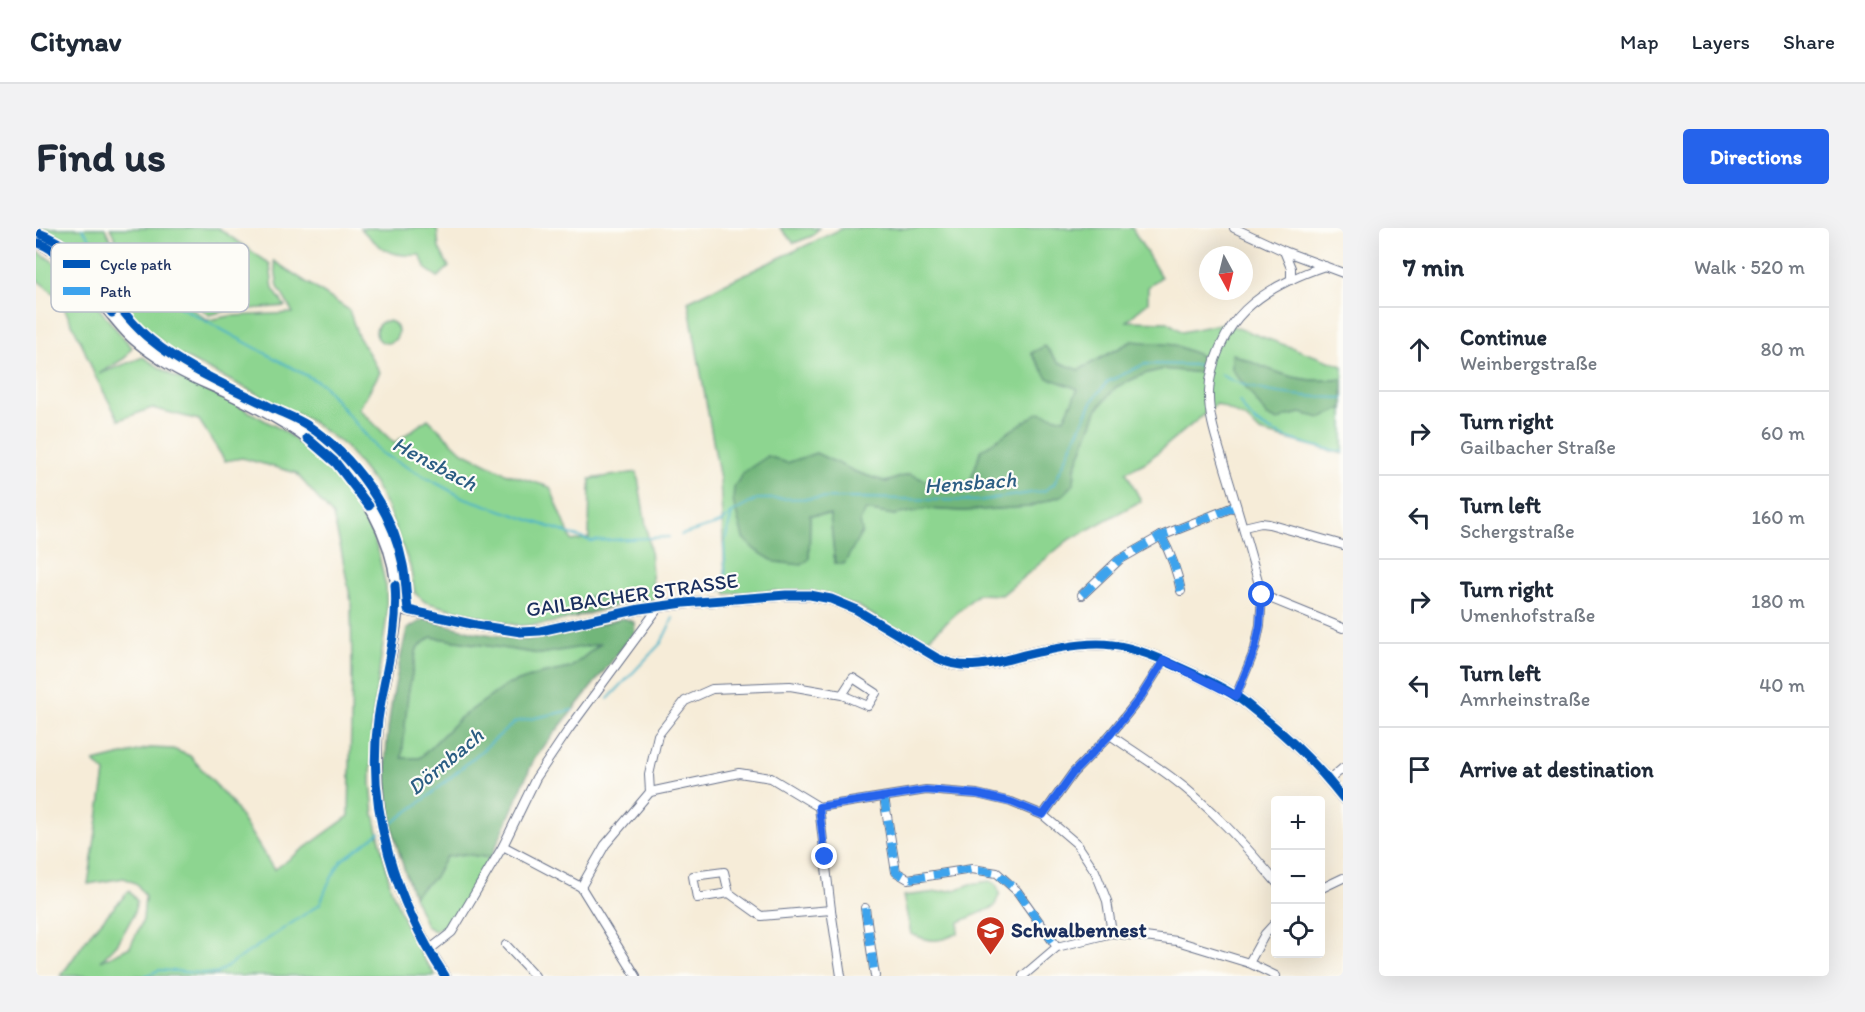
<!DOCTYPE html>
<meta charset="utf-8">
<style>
:root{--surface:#fff;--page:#f2f2f3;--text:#1f2937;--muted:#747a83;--line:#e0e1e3;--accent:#2563eb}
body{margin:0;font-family:Itim,sans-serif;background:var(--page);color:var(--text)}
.controls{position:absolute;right:18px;bottom:18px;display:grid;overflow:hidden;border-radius:6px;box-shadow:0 6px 24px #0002}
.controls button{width:54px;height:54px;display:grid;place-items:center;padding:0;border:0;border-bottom:2px solid var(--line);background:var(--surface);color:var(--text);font:30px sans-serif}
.compass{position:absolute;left:1163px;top:18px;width:54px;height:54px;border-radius:50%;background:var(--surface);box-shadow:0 6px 24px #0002;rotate:173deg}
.stop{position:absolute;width:18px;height:18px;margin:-14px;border:4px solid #2563eb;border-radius:50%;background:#fff}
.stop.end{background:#2563eb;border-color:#fff;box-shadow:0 2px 6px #0008}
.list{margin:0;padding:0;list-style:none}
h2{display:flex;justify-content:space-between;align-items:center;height:78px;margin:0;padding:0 24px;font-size:26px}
h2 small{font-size:20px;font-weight:400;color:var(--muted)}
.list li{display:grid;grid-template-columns:39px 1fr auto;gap:18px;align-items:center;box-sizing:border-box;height:84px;padding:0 24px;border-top:2px solid var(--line)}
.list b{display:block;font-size:22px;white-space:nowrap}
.list p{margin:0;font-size:20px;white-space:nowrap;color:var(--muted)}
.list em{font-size:20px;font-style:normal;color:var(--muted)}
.icon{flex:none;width:33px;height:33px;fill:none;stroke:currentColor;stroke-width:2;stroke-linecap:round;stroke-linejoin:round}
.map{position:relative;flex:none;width:1307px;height:748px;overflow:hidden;border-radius:6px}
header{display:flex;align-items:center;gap:36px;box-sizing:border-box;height:84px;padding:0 30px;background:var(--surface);border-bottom:2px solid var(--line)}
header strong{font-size:28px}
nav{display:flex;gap:33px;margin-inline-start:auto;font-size:21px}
.intro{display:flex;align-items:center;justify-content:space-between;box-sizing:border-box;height:144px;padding:0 36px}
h1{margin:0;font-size:42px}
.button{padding:15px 27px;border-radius:6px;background:var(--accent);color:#fff;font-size:21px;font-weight:700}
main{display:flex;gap:36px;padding:0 36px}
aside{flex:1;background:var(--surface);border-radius:6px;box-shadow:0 6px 24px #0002}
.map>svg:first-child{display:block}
.green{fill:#8dd590;stroke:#548277;stroke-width:1.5;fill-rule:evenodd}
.forest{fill:#72b67a;stroke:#46726c;stroke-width:1.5;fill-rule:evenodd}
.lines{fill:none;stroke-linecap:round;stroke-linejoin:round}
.stream{stroke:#4ab3c8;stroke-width:2}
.street-casing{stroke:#687189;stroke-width:10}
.secondary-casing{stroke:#687189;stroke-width:13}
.street{stroke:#fff;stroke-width:8}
.secondary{stroke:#fff;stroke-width:10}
.quiet{stroke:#3da3ed;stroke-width:8;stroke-dasharray:15 8;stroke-linecap:butt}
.cycleway-casing{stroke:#fdfcf7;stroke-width:13}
.cycleway{stroke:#0057b8;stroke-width:9}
.route{stroke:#2563eb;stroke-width:8}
.labels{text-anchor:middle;stroke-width:4.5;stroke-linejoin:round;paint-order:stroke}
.street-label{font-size:21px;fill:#1b2f5e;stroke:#fdfcf7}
.poi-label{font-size:21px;font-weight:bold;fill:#1b2f5e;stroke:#fdfcf7;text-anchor:start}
.water-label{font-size:22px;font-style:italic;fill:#2b5d83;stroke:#fdfcf7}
.key{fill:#fdfcf7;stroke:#b9bec9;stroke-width:1.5}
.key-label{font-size:16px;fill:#1b2f5e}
</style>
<header>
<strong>Citynav</strong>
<nav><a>Map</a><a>Layers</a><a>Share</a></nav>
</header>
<div class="intro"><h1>Find us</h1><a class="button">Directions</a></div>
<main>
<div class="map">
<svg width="1307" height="748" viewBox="0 0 1307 748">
<rect width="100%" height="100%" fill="#fdfcf7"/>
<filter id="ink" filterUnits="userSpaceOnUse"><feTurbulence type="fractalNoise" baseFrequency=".0167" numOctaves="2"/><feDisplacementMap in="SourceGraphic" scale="12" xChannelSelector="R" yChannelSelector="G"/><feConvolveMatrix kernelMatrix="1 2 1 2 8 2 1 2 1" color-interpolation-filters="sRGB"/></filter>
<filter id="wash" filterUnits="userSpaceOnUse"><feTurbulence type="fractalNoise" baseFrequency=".008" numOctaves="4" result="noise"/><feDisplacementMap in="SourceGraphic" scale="24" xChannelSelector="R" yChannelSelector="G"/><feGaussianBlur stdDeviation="1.35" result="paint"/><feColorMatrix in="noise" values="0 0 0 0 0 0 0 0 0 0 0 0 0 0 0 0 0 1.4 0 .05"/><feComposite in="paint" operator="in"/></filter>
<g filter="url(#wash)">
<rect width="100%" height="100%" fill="#f6ecd8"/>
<g class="green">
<polygon points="4,0 69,0 78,19 171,92 194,88 257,85 242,59 238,33 313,82 322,108 344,144 323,181 358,215 392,191 425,223 469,245 514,259 536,313 553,310 554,251 601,244 614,321 618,372 587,376 565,365 548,370 540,389 508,396 484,398 451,391 389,374 379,365 374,338 351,279 338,255 309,218 273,192 138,124 98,91 66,49 28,10"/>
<polygon points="74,0 182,0 234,36 237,61 249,78 191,83 173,87 83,18"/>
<path d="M324 0H401L403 20 413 39 402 49 390 41 384 27C352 29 345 21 324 0Z"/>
<polygon points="744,0 783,0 776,8 758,15"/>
<path d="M807 0H1096L1125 49 1112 59V74L1091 93 1132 94 1146 104 1188 95 1307 138V151C1262 157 1237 143 1197 126L1251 188 1265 185 1285 190 1307 180V226L1224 204 1211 191 1181 176 1110 234 1090 244 1105 273 1031 313 966 367 942 366 885 417 822 378 739 363 690 366 684 252 652 73ZM1096 113 1166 145 1127 141 1108 146 1080 159 1062 180 1039 240 1038 256 1027 267 992 279 927 283 891 281 858 287 830 282 799 335 794 287H774L773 331 732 228 751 235 780 225 820 244 850 254 873 246 898 256 934 254 1028 192 1042 161 1009 118 1021 134 1043 142Z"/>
<path d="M0 23C42 45 64 86 96 119L89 130 63 146 107 129 137 148 187 169 246 202 285 231 329 287 342 323 350 359 351 387 336 495 335 555 338 586 355 661 371 699 388 731 400 748H25L54 706 93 663 101 673 97 688 82 715 65 733 94 719 107 692 109 668 101 656 88 650 52 656 69 545 58 534 114 520 137 521 154 528 196 575 238 642 313 588 316 445 315 374 305 321 297 288 260 245 206 230 189 233 163 192 116 180 83 192 59 148 46 116 23 70 0 51Z"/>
<circle cx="351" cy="104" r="11"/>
<polygon points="395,409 504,426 565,415 534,440 501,447 471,457 424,490 384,530 365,530 372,466 381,420"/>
<path d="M428 626 455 630C440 658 429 690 398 703L390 698 377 667 398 650 410 629Z"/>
<path d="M954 653 960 656 964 665 958 679 923 694 922 705C902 715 895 714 875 706L867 668 919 662 935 656Z"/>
</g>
<g class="forest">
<polygon points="1096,113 1139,117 1170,130 1167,145 1127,141 1108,146 1080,159 1062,180 1039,240 1038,256 1027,267 992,279 927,283 891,281 858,287 830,282 824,292 826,304 808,336 799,335 794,287 774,287 773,331 766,337 739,334 719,322 707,310 697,273 698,259 708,244 732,228 751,235 780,225 820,244 850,254 874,246 898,256 934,254 945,222 1003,184 1028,191 1042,161 1012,150 995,125 1009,118 1022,134 1043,142"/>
<path d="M1196 126C1237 143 1262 157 1307 151V180L1285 190 1265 185 1251 188 1242 193 1231 188 1196 141Z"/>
<polygon points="565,365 587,376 540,389 548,370"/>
<path d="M587 390 598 394 599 404 498 531 455 630 428 626 410 629 398 650 377 667C365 633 354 600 351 564 346 509 359 454 371 401L388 391 438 404 490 412 539 403ZM395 409 504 426 564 416 534 440 501 447 471 457 424 490 384 530H366L372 466 381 420Z"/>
</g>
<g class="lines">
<g class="stream">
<polyline points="46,0 78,43 286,156 345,225 426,269 555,313 633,309"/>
<path d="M1184 146C1215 166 1271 169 1307 170"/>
<path d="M1203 173C1206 177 1208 182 1211 185 1230 208 1279 219 1307 224"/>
<polyline points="645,307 684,295 696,285 721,271 828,270 941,273 1008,263 1018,256 1057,172 1071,154 1109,136 1165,137"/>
<polyline points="685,363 690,356 688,317 696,285"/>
<polyline points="572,471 625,415 637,390"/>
<polyline points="351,599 394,567 479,494 537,482"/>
<polyline points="109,748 123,742 180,746 284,676 292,656 305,633 344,604"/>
</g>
</g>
</g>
<g filter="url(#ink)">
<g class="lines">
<defs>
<g id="street">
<polyline points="1198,0 1248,23 1307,45"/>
<polyline points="1248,23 1255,40 1255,52"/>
<polyline points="1208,299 1225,295 1233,296 1307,317"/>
<path d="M1125 308C1135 326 1141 342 1145 363"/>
<polyline points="1046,367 1083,332 1125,308 1200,278"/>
<polyline points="1226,367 1307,400"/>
<path d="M1200 468 1219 421 1224 397 1226 367C1214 324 1202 282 1189 240 1182 215 1172 190 1173 164 1174 136 1189 101 1209 82 1230 62 1262 47 1289 38"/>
<path d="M1074 507C1094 521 1115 534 1135 549 1174 578 1208 616 1240 654"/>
<polyline points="1293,552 1307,540"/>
<polyline points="614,564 613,547 622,507 649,473 676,461 754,458 806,467 832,478 840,465 817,450 806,467"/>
<polyline points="848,569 860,644 872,651 936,641 961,645 981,663 1021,719"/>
<polyline points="783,579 795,682 805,748"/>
<polyline points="1007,587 1037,545 1074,507 1104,470 1128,432"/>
<polyline points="467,618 545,659 600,748"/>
<polyline points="545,659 569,617 614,564 703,545 735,550 783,579 890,562 941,566 975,574 1007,587 1041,616 1059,643 1071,673 1076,705"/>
<polyline points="1284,661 1307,650"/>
<polyline points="693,665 688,644 657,648 661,670 693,665 725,688 795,682"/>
<polyline points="829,680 839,748"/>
<polyline points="470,717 499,748"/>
<polyline points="393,722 416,704 467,618 500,550 533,501 623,379"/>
<polyline points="1213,735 1229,706 1240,694"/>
<polyline points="987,748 1021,719 1076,705 1141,713 1213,735 1240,748"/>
</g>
<g id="secondary">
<path d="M0 14C37 28 62 73 88 101 99 114 114 124 128 133 147 146 169 154 190 164 228 182 269 204 299 234 338 273 364 327 361 383 358 420 347 456 342 493 340 513 340 534 341 553 344 623 371 690 409 748"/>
<path d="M361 380 440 397 485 404 504 403 604 381 648 375 750 367H774L795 371 819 381 901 430C937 448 971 429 1007 423 1029 419 1054 414 1076 417 1100 420 1123 430 1145 440 1163 448 1181 456 1198 467 1207 472 1215 480 1223 486 1255 511 1282 538 1307 570"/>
</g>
</defs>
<use href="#street" class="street-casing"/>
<use href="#secondary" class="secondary-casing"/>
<use href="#street" class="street"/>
<use href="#secondary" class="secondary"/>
<g class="quiet">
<path d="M1125 308C1135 326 1141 342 1145 363"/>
<polyline points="1046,367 1083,332 1125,308 1200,278"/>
<polyline points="848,569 860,644 872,651 936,641 961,645 981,663 1021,719"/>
<polyline points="829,680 839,748"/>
</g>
<defs>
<g id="cycleway">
<path d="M0 4C54 22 74 79 115 112 150 141 194 159 234 179 246 185 260 190 271 197 318 228 356 281 367 337 370 351 370 367 372 382L440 397 485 404 504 403 604 381 648 375 750 367H774L795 371 819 381 901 430C937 448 971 429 1007 423 1029 419 1054 414 1076 417 1100 420 1123 430 1145 440 1163 448 1181 456 1198 467 1207 472 1215 480 1223 486 1255 511 1282 538 1307 570"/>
<path d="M3 15C29 25 59 63 76 85"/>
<polyline points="271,210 300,235 333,278"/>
<path d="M359 357C363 403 348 447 342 492 330 582 360 674 409 748"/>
</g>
</defs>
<use href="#cycleway" class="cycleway-casing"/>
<use href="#cycleway" class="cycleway"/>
</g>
</g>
<g class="lines" filter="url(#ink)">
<polyline class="route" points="789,629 783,579 890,562 941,566 975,574 1007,587 1037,545 1074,507 1104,470 1128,432 1200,468 1219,421 1224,397 1226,367"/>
</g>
<defs>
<symbol id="school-pin" viewBox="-11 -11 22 30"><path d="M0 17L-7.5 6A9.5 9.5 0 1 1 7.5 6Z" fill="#c8321e" stroke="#fdfcf7"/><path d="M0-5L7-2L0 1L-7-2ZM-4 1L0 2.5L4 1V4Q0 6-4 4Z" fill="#fff"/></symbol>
</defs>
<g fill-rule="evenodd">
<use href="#school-pin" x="938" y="686" width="33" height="45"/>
</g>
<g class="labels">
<g class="street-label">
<text transform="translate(596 367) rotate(-8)" y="7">GAILBACHER STRASSE</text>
</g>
<g class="poi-label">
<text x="975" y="709">Schwalbennest</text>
</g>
<g class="water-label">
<text transform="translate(399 235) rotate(28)" y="8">Hensbach</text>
<text transform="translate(934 254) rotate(-4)" y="8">Hensbach</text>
<text transform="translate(409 533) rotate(-40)" y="8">Dörnbach</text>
</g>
</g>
<rect x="15" y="15" width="198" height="69" rx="9" class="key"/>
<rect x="27" y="32" width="27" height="8" fill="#0057b8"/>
<rect x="27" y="59" width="27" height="8" fill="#3da3ed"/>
<g class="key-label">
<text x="64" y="42">Cycle path</text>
<text x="64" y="69">Path</text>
</g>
</svg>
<div class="controls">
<button>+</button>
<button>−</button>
<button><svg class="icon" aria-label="locate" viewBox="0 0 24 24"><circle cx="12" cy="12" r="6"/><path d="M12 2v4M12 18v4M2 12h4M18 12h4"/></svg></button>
</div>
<svg class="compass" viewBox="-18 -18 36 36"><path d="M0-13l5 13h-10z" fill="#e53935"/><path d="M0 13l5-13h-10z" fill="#747a83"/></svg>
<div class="stop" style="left:1226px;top:367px"></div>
<div class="stop end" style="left:789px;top:629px"></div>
</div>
<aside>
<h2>7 min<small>Walk · 520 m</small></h2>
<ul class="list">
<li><svg class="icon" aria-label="ahead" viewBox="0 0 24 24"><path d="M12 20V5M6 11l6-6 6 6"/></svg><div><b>Continue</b><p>Weinbergstraße</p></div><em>80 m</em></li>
<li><svg class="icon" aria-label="right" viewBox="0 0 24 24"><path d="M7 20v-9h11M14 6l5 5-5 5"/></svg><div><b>Turn right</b><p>Gailbacher Straße</p></div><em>60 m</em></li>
<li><svg class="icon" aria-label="left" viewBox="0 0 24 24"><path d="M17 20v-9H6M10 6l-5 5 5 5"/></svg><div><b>Turn left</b><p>Schergstraße</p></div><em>160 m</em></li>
<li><svg class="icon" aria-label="right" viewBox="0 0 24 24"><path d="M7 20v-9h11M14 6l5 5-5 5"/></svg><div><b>Turn right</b><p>Umenhofstraße</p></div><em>180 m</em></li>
<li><svg class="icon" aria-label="left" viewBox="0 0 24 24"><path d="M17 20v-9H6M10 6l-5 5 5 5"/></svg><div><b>Turn left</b><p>Amrheinstraße</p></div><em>40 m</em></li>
<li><svg class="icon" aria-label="arrive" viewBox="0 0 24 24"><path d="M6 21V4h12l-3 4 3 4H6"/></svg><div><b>Arrive at destination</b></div></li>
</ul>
</aside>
</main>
